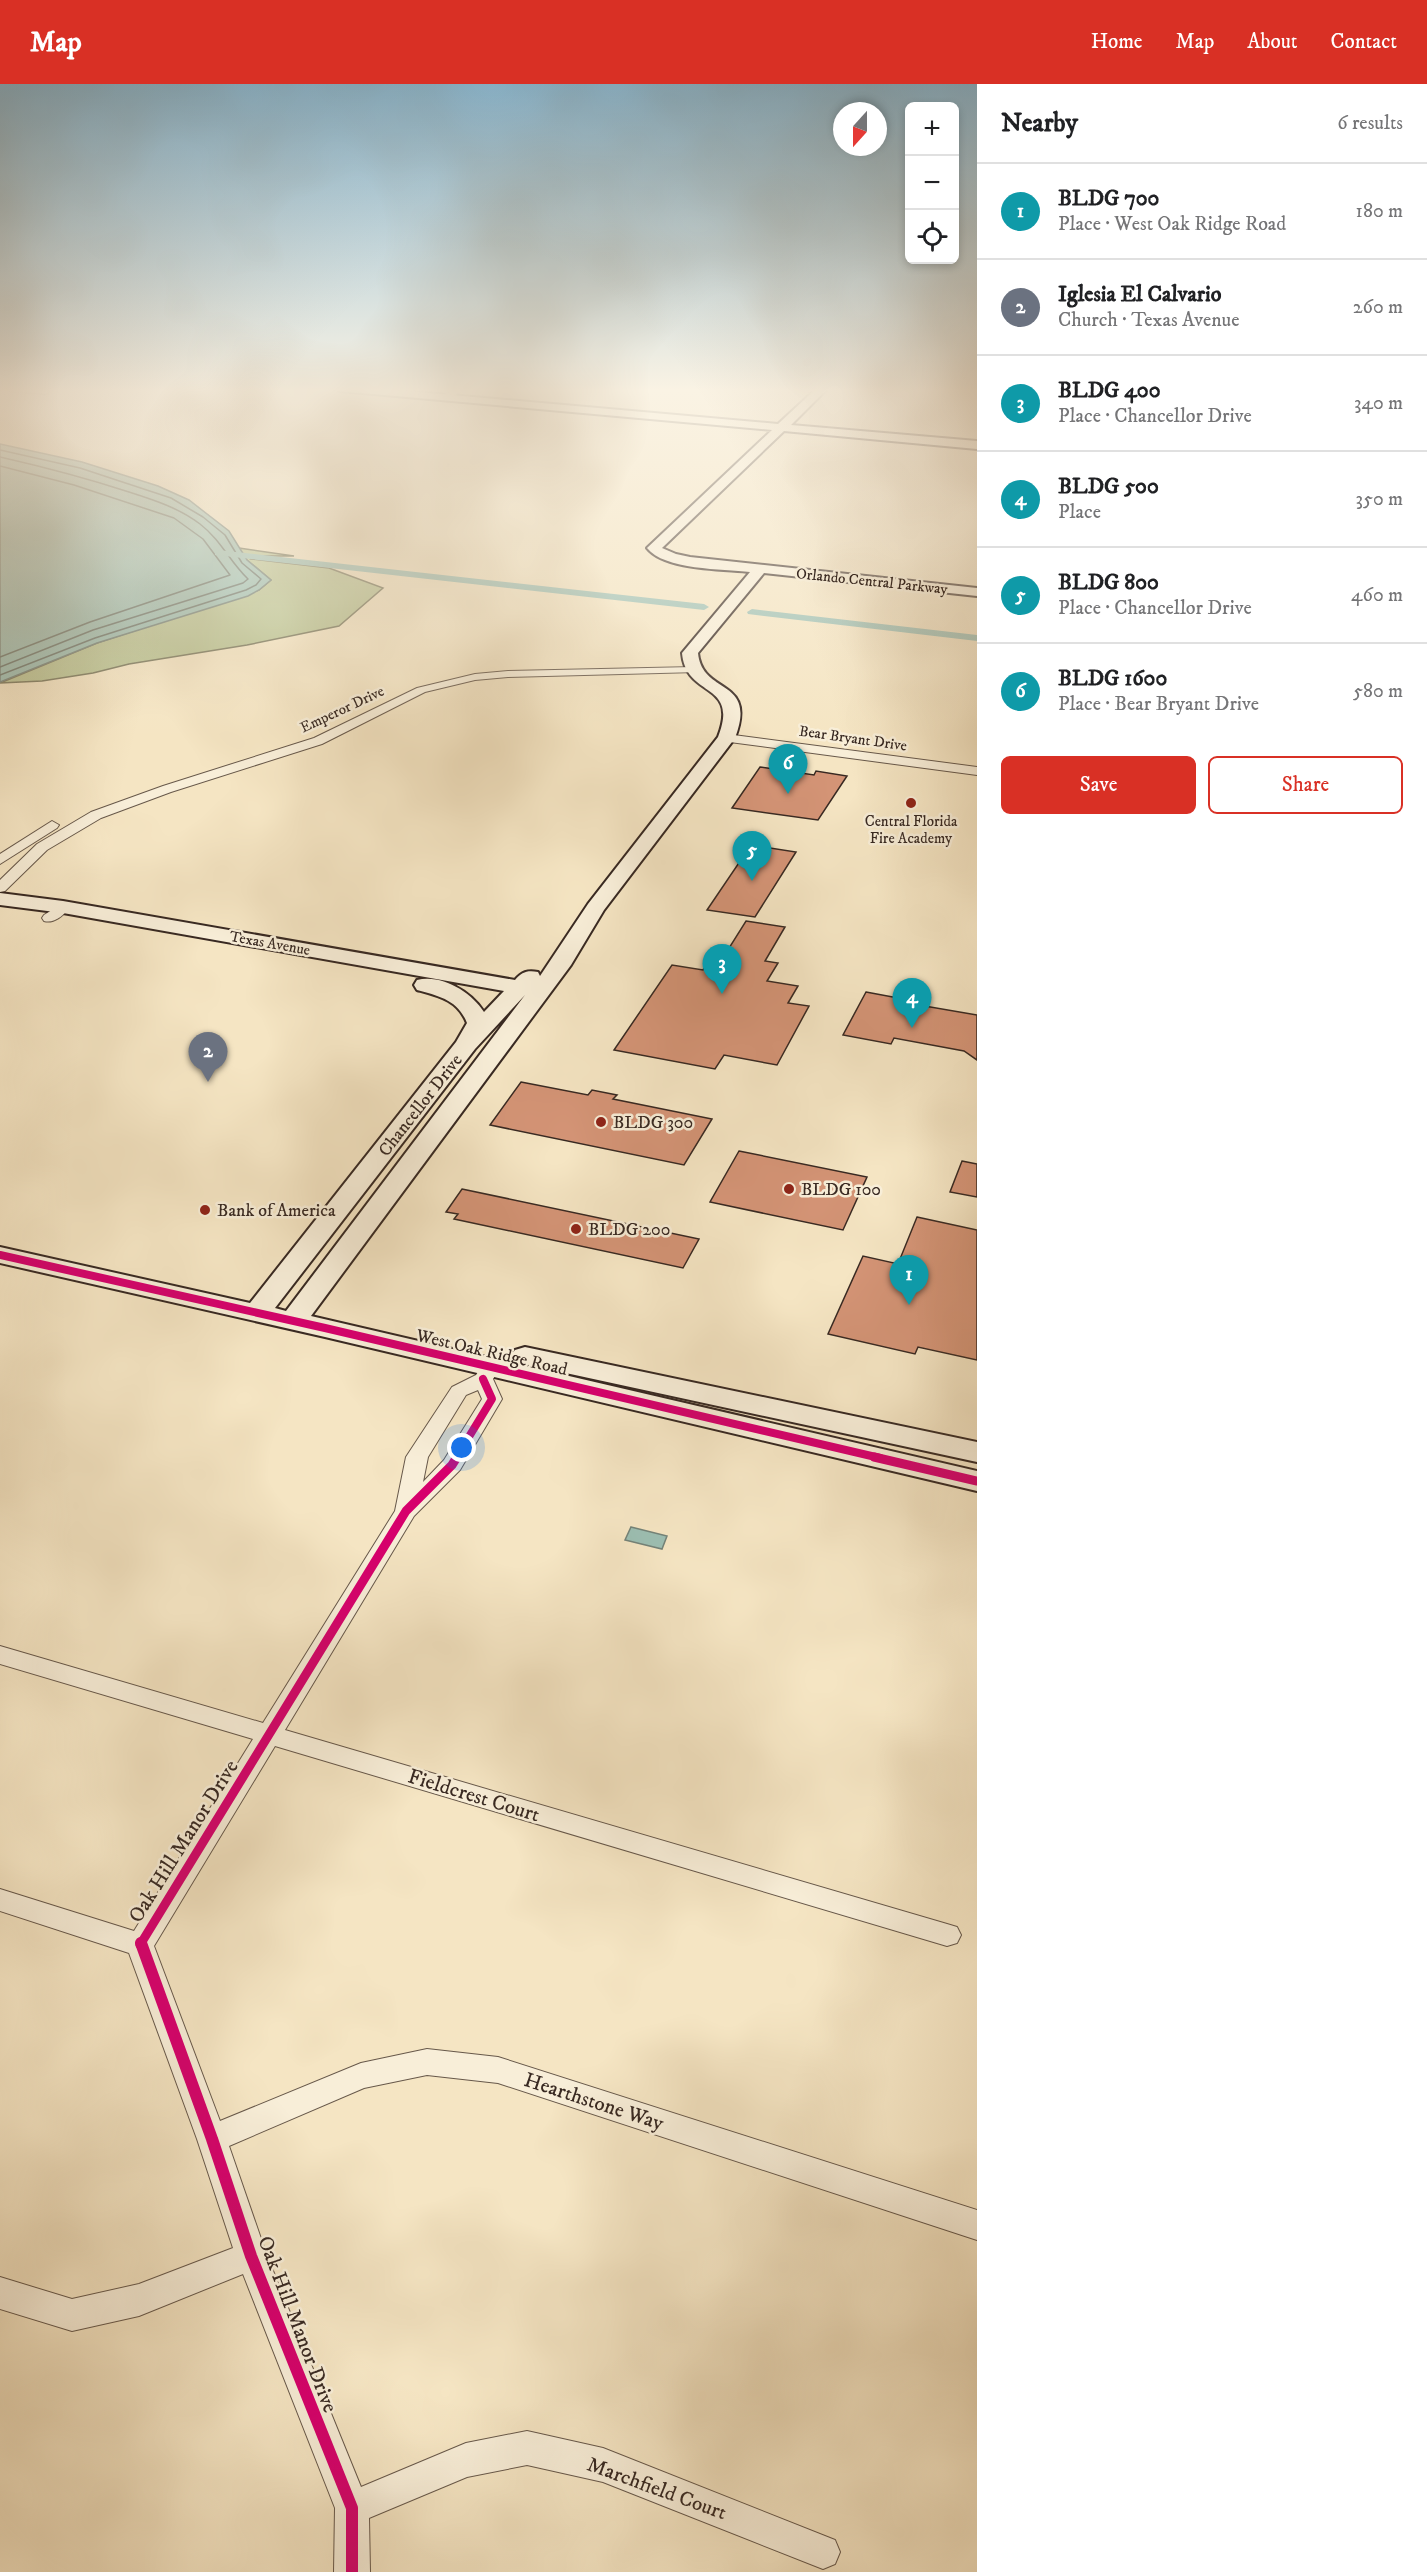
<!DOCTYPE html>
<meta charset="utf-8">
<style>
:root{--surface:#fff;--page:#f2f2f2;--text:#202124;--muted:#757577;--line:#e0e0e0;--accent:#d93025}
body{margin:0;font-family:"IM FELL DW Pica",serif;background:var(--page);color:var(--text)}
.controls{position:absolute;right:18px;top:18px;display:grid;overflow:hidden;border-radius:9px;box-shadow:0 3px 9px #0003}
.controls button{width:54px;height:54px;display:grid;place-items:center;padding:0;border:0;border-bottom:2px solid var(--line);background:var(--surface);color:var(--text);font:30px sans-serif}
.compass{position:absolute;left:833px;top:18px;width:54px;height:54px;border-radius:50%;background:var(--surface);box-shadow:0 3px 9px #0003;rotate:201deg}
.you{position:absolute;left:462px;top:1364px;width:21px;height:21px;margin:-15px;border:4px solid #fff;border-radius:50%;background:#1a73e8;box-shadow:0 0 0 9px #1a73e833}
.badge{display:grid;place-items:center;width:39px;height:39px;border-radius:50%;background:var(--accent);color:#fff;font-size:20px;font-weight:700}
.pin{position:absolute;translate:-50% -50px;filter:drop-shadow(0 2px 3px #0008)}
.pin::after{content:'';position:absolute;top:32px;width:21px;height:18px;background:inherit;clip-path:polygon(0 0,100% 0,50% 100%)}
.list{margin:0;padding:0;list-style:none}
h2{display:flex;justify-content:space-between;align-items:center;height:78px;margin:0;padding:0 24px;font-size:26px}
h2 small{font-size:20px;font-weight:400;color:var(--muted)}
.list li{display:grid;grid-template-columns:39px 1fr auto;gap:18px;align-items:center;box-sizing:border-box;height:96px;padding:0 24px;border-top:2px solid var(--line)}
.list b{display:block;font-size:22px;white-space:nowrap}
.list p{margin:0;font-size:20px;white-space:nowrap;color:var(--muted)}
.list em{font-size:20px;font-style:normal;color:var(--muted)}
.actions{display:flex;gap:12px;padding:18px 24px}
.actions a{flex:1;padding:14px 0;border:2px solid var(--accent);border-radius:9px;text-align:center;font-size:21px;color:var(--accent)}
.actions .main{background:var(--accent);color:#fff}
.icon{flex:none;width:33px;height:33px;fill:none;stroke:currentColor;stroke-width:2;stroke-linecap:round;stroke-linejoin:round}
.map{position:relative;flex:none;width:977px;height:2488px;overflow:hidden}
header{display:flex;align-items:center;gap:36px;box-sizing:border-box;height:84px;padding:0 30px;background:var(--accent);color:#fff}
header strong{font-size:28px}
nav{display:flex;gap:33px;margin-inline-start:auto;font-size:21px}
main{display:flex}
aside{flex:1;background:var(--surface)}
.map>svg:first-child{display:block}
.green{fill:#bcc594;stroke:#7a775b;stroke-width:1.5}
.water{fill:#9cbfb3;stroke:#748379;stroke-width:1.5}
.lines{fill:none;stroke-linecap:round;stroke-linejoin:round}
.shore{stroke:#6a746a;stroke-width:1.5}
.canal{fill:#9cbfb3;fill-rule:evenodd}
.building{fill:#d49476;stroke:#382922;stroke-width:1.5}
.street-casing{stroke:#67584a;stroke-width:2}
.secondary-casing{stroke:#382922;stroke-width:4}
.street{fill:#f8eed8;fill-rule:evenodd}
.secondary{fill:#f8eed8;fill-rule:evenodd}
.cycleway-far2-casing{stroke:#f8eed8;stroke-width:11}
.cycleway-far1-casing{stroke:#f8eed8;stroke-width:13}
.cycleway-casing{stroke:#f8eed8;stroke-width:16}
.cycleway-far2{stroke:#d6006c;stroke-width:8}
.cycleway-far1{stroke:#d6006c;stroke-width:9}
.cycleway{stroke:#d6006c;stroke-width:12}
.poi-dot{fill:#8f2418;stroke:#f8eed8;stroke-width:2}
.labels{text-anchor:middle;stroke-width:5;stroke-linejoin:round;paint-order:stroke}
.far-street-label{font-size:15px;fill:#382922;stroke:#f8eed8}
.far-poi-label{font-size:15px;fill:#382922;stroke:#f8eed8}
.street-label{font-size:18px;fill:#382922;stroke:#f8eed8}
.poi-label{font-size:18px;fill:#382922;stroke:#f8eed8;text-anchor:start}
.near-street-label{font-size:21px;fill:#382922;stroke:#f8eed8}
</style>
<header>
<strong>Map</strong>
<nav><a>Home</a><a>Map</a><a>About</a><a>Contact</a></nav>
</header>
<main>
<div class="map">
<svg width="977" height="2488" viewBox="0 0 977 2488">
<rect width="100%" height="100%" fill="#f5e5c3"/>
<filter id="stains"><feTurbulence type="fractalNoise" baseFrequency=".00333" numOctaves="4"/><feColorMatrix values="0 0 0 0 .2 0 0 0 0 .09 0 0 0 0 .02 0 0 0 .5 -.17"/></filter>
<radialGradient id="worn" r=".72"><stop offset=".6" stop-color="#630" stop-opacity="0"/><stop offset="1" stop-color="#630" stop-opacity=".3"/></radialGradient>
<polygon class="green" points="239,464 294,472 255,472 251,475 329,484 383,504 339,542 247,561 129,580 93,589 42,597 0,599 97,559 259,506 271,496 247,476"/>
<g class="water">
<polygon points="0,360 82,378 158,402 189,416 229,447 247,476 271,496 259,506 248,512 97,559 0,598"/>
<polygon points="631,1443 667,1452 662,1465 625,1456"/>
</g>
<g class="lines">
<g class="shore">
<polyline points="0,366 80,384 171,414 203,433 225,451 242,479 261,495 256,501 246,506 95,554 0,591"/>
<path d="M0 373C44 383 86 394 129 408 154 416 179 424 200 440 222 457 229 477 248 495L243 499 93 546 0 583"/>
<polyline points="0,382 74,401 174,434 203,455 230,491 90,538 0,573"/>
</g>
<g class="canal">
<polygon points="218,466 704,520 709,523 704,526 215,471 215,467"/>
<polygon points="752,525 977,551 977,557 748,530 747,528"/>
</g>
</g>
<g class="building">
<polygon points="760,683 814,691 816,687 847,692 818,736 732,724"/>
<polygon points="751,761 796,768 755,833 707,826"/>
<polygon points="746,837 785,843 765,877 778,879 767,897 798,902 788,919 809,922 777,981 724,971 715,985 614,966 672,881 703,886 710,875 721,877"/>
<polygon points="866,908 909,916 907,919 977,931 977,976 964,967 894,954 891,960 843,951"/>
<polygon points="521,998 588,1011 592,1006 617,1011 613,1015 712,1035 684,1081 490,1041"/>
<polygon points="739,1067 867,1093 843,1146 710,1118"/>
<polygon points="962,1077 977,1080 977,1113 950,1108"/>
<polygon points="462,1105 699,1155 683,1184 454,1135 458,1130 446,1128"/>
<polygon points="917,1133 977,1146 977,1276 918,1263 915,1270 828,1250 863,1172 898,1180"/>
</g>
<g class="lines">
<defs>
<g id="street">
<polygon points="0,304 45,306 49,308 45,310 0,306"/>
<polygon points="457,304 466,304 449,315 443,315 443,311"/>
<polygon points="694,583 698,584 698,588 508,593 475,596 425,608 322,660 171,708 101,734 47,766 5,807 0,808 0,796 37,760 91,728 163,702 314,654 417,604 475,590 508,587"/>
<polygon points="726,650 977,683 977,691 722,657 722,651"/>
<polygon points="52,737 59,741 57,744 0,780 0,770"/>
<path d="M63 819 70 823C64 831 54 840 44 837L42 834 44 831Z"/>
<path d="M489 1280 496 1282 499 1286 493 1295 502 1315 460 1386 414 1432 285 1646 947 1840 957 1843 961 1851 957 1859 947 1862 275 1662 154 1862 220 2037 361 1979 427 1965 498 1973 977 2126V2156L498 1999 427 1991 364 2004 229 2062 267 2172 361 2403 466 2359 527 2347 603 2364 835 2456 840 2468 835 2480 823 2485 603 2398 527 2381 467 2393 369 2434 370 2488H334L335 2424 243 2190 139 2232 72 2247 0 2225V2193L72 2215 139 2200 233 2164 197 2055 129 1869 0 1827V1805L134 1847 253 1655 0 1580V1562L263 1639 395 1427 406 1373 452 1303 476 1291 482 1282ZM478 1306 482 1315 444 1376 423 1398 428 1373 466 1311Z"/>
</g>
<g id="secondary">
<path d="M334 304H372L778 340 817 304H828L791 341 977 357V365L784 347 662 464 676 470 690 473 977 504V512L764 489 698 569C702 612 758 593 735 654L604 826 571 881 311 1232 977 1387V1407L325 1253 0 1179V1163L250 1219 456 958 467 939C458 916 439 912 417 906L414 901 417 896C442 890 471 908 484 928L504 907 63 829 0 821V809L63 817 515 896C522 888 527 886 538 888L540 892 588 820 718 653C740 597 686 615 682 569L750 488C723 485 664 486 647 464L772 346 340 307ZM525 911 286 1227 275 1224 475 965Z"/>
<polygon points="525,1263 977,1358 977,1378 515,1278 510,1272 515,1266"/>
</g>
</defs>
<use href="#street" class="street-casing"/>
<use href="#secondary" class="secondary-casing"/>
<use href="#street" class="street"/>
<use href="#secondary" class="secondary"/>
<defs>
<g id="cycleway-far2">
<polyline points="0,1171 325,1244 880,1374"/>
<polyline points="456,1374 492,1315 483,1295"/>
</g>
<g id="cycleway-far1">
<polyline points="874,1373 977,1397"/>
<polyline points="140,1861 406,1427 452,1381 457,1373"/>
</g>
<polyline id="cycleway" points="141,1859 212,2055 251,2172 352,2424 352,2488"/>
</defs>
<use href="#cycleway-far2" class="cycleway-far2-casing"/>
<use href="#cycleway-far1" class="cycleway-far1-casing"/>
<use href="#cycleway" class="cycleway-casing"/>
<use href="#cycleway-far2" class="cycleway-far2"/>
<use href="#cycleway-far1" class="cycleway-far1"/>
<use href="#cycleway" class="cycleway"/>
</g>
<linearGradient id="sky" x2="0" y2="1"><stop stop-color="#89b8d3"/><stop offset="0.47" stop-color="#faf3e4"/><stop offset="1" stop-color="#faf3e4" stop-opacity="0"/></linearGradient>
<rect width="977" height="652" fill="url(#sky)"/>
<g class="poi-dot">
<circle cx="911" cy="719" r="6"/>
<circle cx="601" cy="1038" r="6"/>
<circle cx="789" cy="1105" r="6"/>
<circle cx="205" cy="1126" r="6"/>
<circle cx="576" cy="1145" r="6"/>
</g>
<g class="labels">
<g class="far-street-label">
<text transform="translate(872 497) rotate(6)" y="5">Orlando Central Parkway</text>
<text transform="translate(342 625) rotate(-25)" y="5">Emperor Drive</text>
<text transform="translate(853 654) rotate(8)" y="5">Bear Bryant Drive</text>
<text transform="translate(270 859) rotate(10)" y="5">Texas Avenue</text>
</g>
<g class="far-poi-label">
<text x="911" y="742">Central Florida<tspan x="911" dy="17">Fire Academy</tspan></text>
</g>
<g class="street-label">
<text transform="translate(420 1021) rotate(-52)" y="6">Chancellor Drive</text>
<text transform="translate(492 1268) rotate(13)" y="6">West Oak Ridge Road</text>
</g>
<g class="poi-label">
<text x="613" y="1044">BLDG 300</text>
<text x="801" y="1111">BLDG 100</text>
<text x="217" y="1132">Bank of America</text>
<text x="588" y="1151">BLDG 200</text>
</g>
<g class="near-street-label">
<text transform="translate(474 1711) rotate(17)" y="7">Fieldcrest Court</text>
<text transform="translate(183 1757) rotate(-58)" y="7">Oak Hill Manor Drive</text>
<text transform="translate(594 2017) rotate(18)" y="7">Hearthstone Way</text>
<text transform="translate(298 2240) rotate(69)" y="7">Oak Hill Manor Drive</text>
<text transform="translate(657 2404) rotate(20)" y="7">Marchfield Court</text>
</g>
</g>
<rect width="100%" height="100%" filter="url(#stains)"/>
<rect width="100%" height="100%" fill="url(#worn)"/>
</svg>
<div class="controls">
<button>+</button>
<button>−</button>
<button><svg class="icon" aria-label="locate" viewBox="0 0 24 24"><circle cx="12" cy="12" r="6"/><path d="M12 2v4M12 18v4M2 12h4M18 12h4"/></svg></button>
</div>
<svg class="compass" viewBox="-18 -18 36 36"><path d="M0-13l5 13h-10z" fill="#e53935"/><path d="M0 13l5-13h-10z" fill="#757577"/></svg>
<div class="you"></div>
<div class="pin badge" style="left:909px;top:1221px;background:#0f9aa8">1</div>
<div class="pin badge" style="left:208px;top:998px;background:#6b7280">2</div>
<div class="pin badge" style="left:722px;top:910px;background:#0f9aa8">3</div>
<div class="pin badge" style="left:912px;top:944px;background:#0f9aa8">4</div>
<div class="pin badge" style="left:752px;top:797px;background:#0f9aa8">5</div>
<div class="pin badge" style="left:788px;top:710px;background:#0f9aa8">6</div>
</div>
<aside>
<h2>Nearby<small>6 results</small></h2>
<ul class="list">
<li><span class="badge" style="background:#0f9aa8">1</span><div><b>BLDG 700</b><p>Place · West Oak Ridge Road</p></div><em>180 m</em></li>
<li><span class="badge" style="background:#6b7280">2</span><div><b>Iglesia El Calvario</b><p>Church · Texas Avenue</p></div><em>260 m</em></li>
<li><span class="badge" style="background:#0f9aa8">3</span><div><b>BLDG 400</b><p>Place · Chancellor Drive</p></div><em>340 m</em></li>
<li><span class="badge" style="background:#0f9aa8">4</span><div><b>BLDG 500</b><p>Place</p></div><em>350 m</em></li>
<li><span class="badge" style="background:#0f9aa8">5</span><div><b>BLDG 800</b><p>Place · Chancellor Drive</p></div><em>460 m</em></li>
<li><span class="badge" style="background:#0f9aa8">6</span><div><b>BLDG 1600</b><p>Place · Bear Bryant Drive</p></div><em>580 m</em></li>
</ul>
<div class="actions"><a class="main">Save</a><a>Share</a></div>
</aside>
</main>
